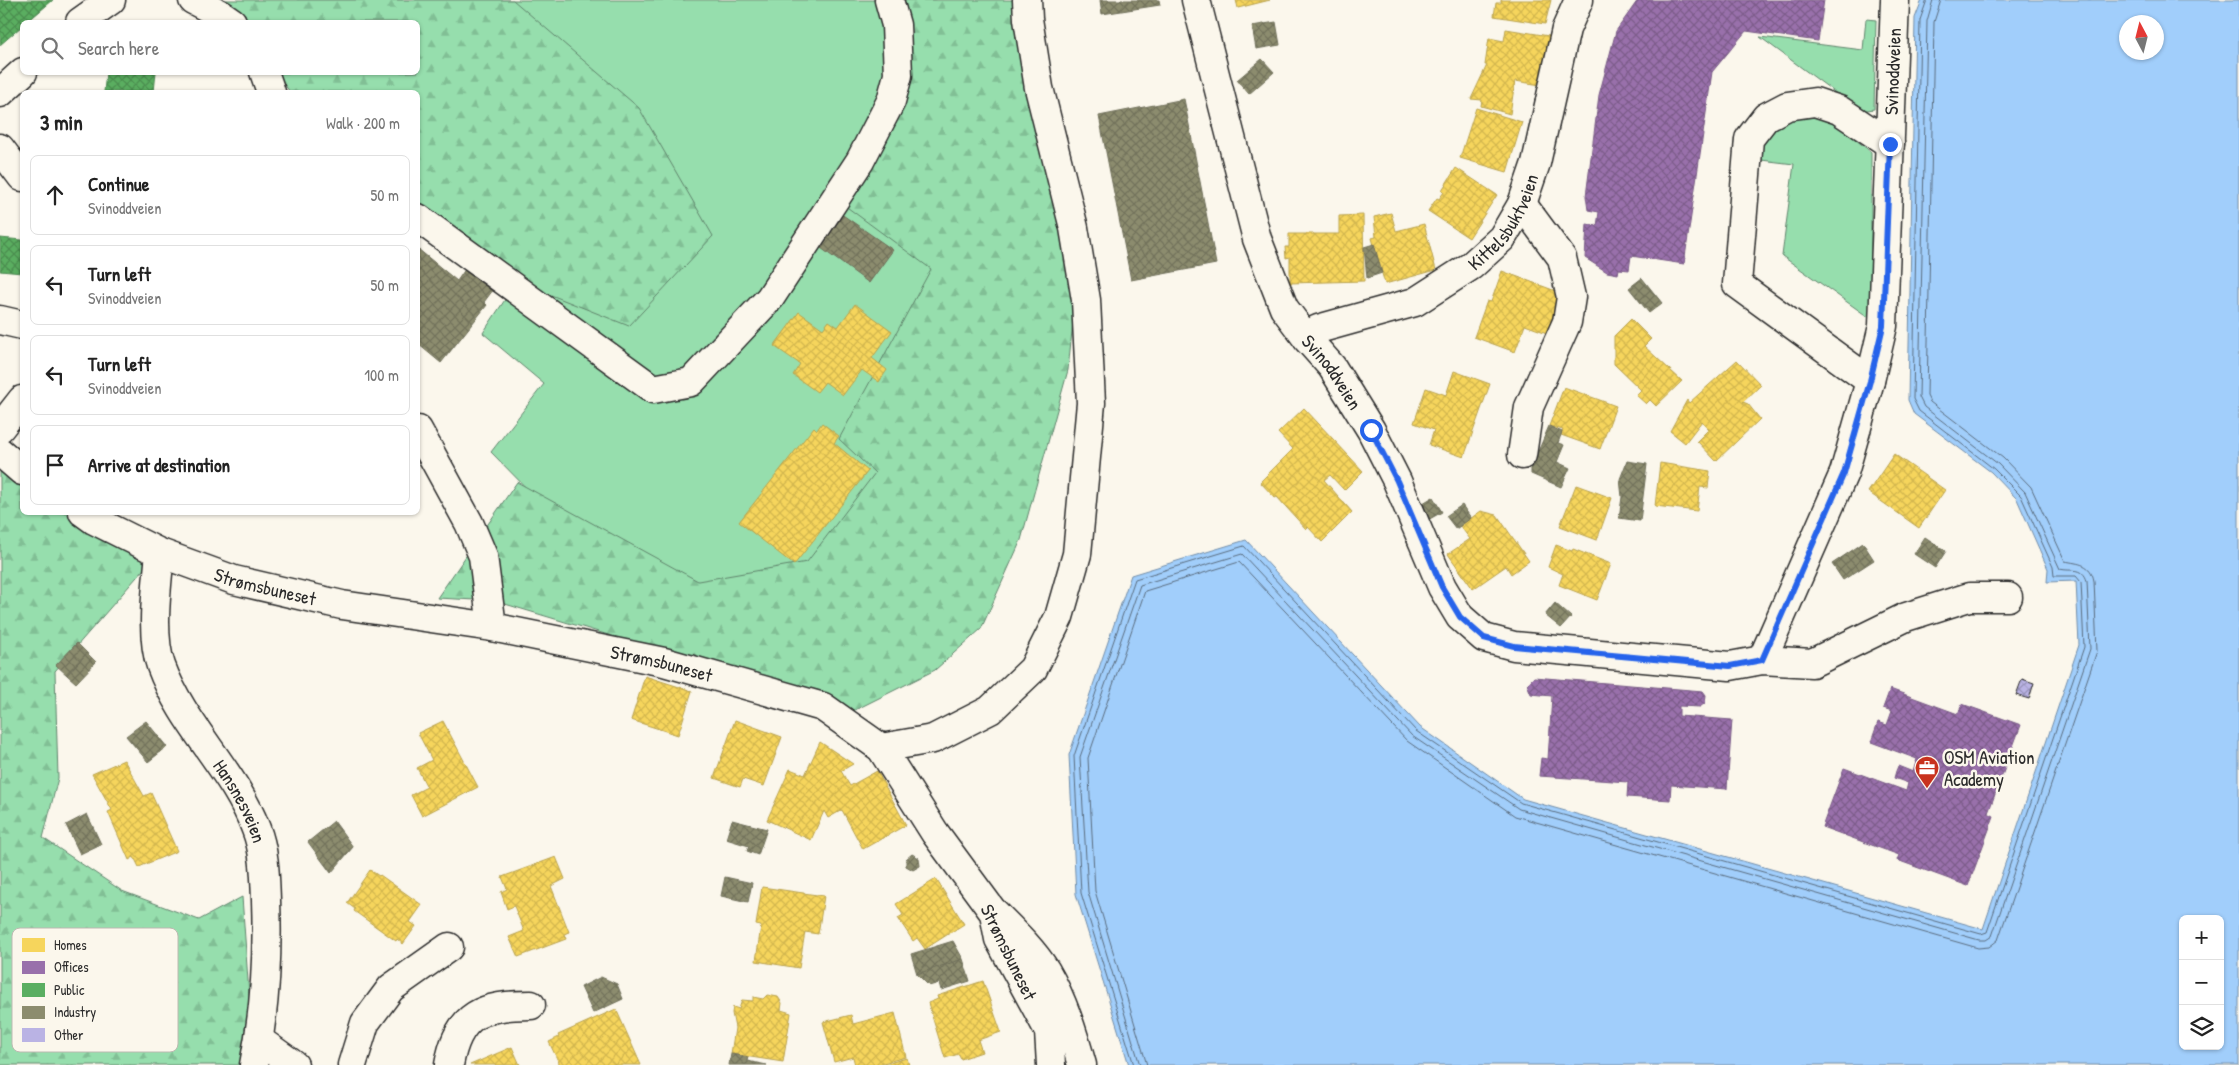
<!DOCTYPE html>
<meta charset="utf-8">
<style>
:root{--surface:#fff;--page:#f2f2f2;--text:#222;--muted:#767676;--line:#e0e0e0}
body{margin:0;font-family:"Patrick Hand",sans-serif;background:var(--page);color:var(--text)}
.controls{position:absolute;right:15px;bottom:15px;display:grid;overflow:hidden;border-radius:8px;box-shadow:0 1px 4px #0004}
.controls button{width:45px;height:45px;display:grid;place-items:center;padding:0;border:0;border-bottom:1px solid var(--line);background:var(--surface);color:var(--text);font:25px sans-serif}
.compass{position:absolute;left:2119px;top:15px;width:45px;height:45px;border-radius:50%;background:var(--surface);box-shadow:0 1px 4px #0004;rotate:353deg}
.stop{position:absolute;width:15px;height:15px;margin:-11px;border:4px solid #2563eb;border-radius:50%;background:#fff}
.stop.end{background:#2563eb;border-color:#fff;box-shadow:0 1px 5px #0008}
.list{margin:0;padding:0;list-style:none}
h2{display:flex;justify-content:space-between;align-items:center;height:65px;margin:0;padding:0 20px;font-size:21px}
h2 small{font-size:16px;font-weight:400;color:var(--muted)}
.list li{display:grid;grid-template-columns:32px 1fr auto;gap:15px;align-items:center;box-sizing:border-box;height:80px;margin:0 10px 10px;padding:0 10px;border:1px solid var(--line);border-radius:8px}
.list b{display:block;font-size:19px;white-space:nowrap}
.list p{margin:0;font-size:16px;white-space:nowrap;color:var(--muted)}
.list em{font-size:16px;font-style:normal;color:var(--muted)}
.icon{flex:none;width:28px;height:28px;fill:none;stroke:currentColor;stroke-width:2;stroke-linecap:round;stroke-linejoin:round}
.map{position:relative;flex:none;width:2239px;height:1065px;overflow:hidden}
.search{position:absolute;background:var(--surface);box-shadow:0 1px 4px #0004;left:20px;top:20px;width:400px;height:55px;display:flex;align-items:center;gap:12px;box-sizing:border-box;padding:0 18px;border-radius:8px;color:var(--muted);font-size:19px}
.panel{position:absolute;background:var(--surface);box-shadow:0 1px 4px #0004;left:20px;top:90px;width:400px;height:425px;border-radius:8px}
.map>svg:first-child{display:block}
.green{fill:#96dead;stroke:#60846c}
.forest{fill:url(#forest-firs);stroke:#60846c}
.water{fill:#a1cefb;stroke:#728da8;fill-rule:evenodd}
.homes{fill:url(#homes-cross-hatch);stroke:#b9a24d}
.offices{fill:url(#offices-cross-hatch);stroke:#785b85}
.public{fill:url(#public-cross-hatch);stroke:#4c8751}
.industry{fill:url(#industry-cross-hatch);stroke:#6f6f5a}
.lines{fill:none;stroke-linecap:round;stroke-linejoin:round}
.shore{stroke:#5a6c7e;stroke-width:1}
.building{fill:url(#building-cross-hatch);stroke:#2b2b2b}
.minor-casing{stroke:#2b2b2b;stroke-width:31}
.minor{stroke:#fbf7ec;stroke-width:28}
.route{stroke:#2563eb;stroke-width:6}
.labels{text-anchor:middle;stroke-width:5;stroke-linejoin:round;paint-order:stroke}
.street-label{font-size:19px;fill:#2b2b2b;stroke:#fbf7ec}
.poi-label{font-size:19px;fill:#2b2b2b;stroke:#fbf7ec;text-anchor:start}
.key{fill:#fbf7ec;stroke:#bdbab2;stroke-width:1}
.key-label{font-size:14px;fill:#2b2b2b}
</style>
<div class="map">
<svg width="2239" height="1065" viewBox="0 0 2239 1065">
<defs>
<pattern id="forest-firs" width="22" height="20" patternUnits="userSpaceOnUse" patternTransform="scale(1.25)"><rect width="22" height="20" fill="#96dead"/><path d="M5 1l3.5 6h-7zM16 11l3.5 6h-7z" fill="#81bf95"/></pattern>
<pattern id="homes-cross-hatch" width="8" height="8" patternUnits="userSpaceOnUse" patternTransform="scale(1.25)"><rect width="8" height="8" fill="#f6d55c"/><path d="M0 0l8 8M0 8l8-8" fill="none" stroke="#d3b750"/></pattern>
<pattern id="offices-cross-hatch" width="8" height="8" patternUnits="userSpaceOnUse" patternTransform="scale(1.25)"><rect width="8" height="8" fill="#9970ab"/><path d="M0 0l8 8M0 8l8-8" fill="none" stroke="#7d5c8b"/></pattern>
<pattern id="public-cross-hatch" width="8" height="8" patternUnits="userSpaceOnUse" patternTransform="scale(1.25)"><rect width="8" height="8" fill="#5aae61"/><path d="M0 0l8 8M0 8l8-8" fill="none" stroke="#4b8e50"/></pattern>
<pattern id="industry-cross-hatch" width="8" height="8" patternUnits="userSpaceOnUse" patternTransform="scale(1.25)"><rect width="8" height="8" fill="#8c8c6e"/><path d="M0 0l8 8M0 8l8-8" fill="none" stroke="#73735b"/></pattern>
<pattern id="building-cross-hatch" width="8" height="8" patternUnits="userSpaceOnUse" patternTransform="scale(1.25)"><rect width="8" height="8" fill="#bab3e4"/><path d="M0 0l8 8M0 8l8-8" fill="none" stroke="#9792b9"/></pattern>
</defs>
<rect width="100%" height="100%" fill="#fbf7ec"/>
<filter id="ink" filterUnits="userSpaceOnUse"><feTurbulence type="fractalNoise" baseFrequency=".02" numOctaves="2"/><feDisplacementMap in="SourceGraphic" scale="10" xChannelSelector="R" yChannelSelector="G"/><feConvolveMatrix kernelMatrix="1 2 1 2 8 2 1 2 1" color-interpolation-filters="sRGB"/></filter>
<g filter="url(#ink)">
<g class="green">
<polygon points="297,0 936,0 997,149 895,657 588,551 491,452 544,384 483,333 522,274 418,92 418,22"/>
<polygon points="1866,19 1876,20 1874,109 1860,111 1760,37 1863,50"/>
<polygon points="1823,113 1871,152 1871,319 1782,256 1794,164 1761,160 1764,133 1782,119"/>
</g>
<g class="forest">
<polygon points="221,0 513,0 639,108 713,236 629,326 468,262 418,218 418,92 290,92 276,73 418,72 418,22 239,22"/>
<polygon points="897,0 1024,0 1079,262 1068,370 1021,540 981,629 935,670 843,716 682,657 495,601 437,598 517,482 698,581 807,562 875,473 839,439 931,269 840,202 892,110"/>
<polygon points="0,460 22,475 22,512 77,513 150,562 55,671 58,778 43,838 122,891 199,920 242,897 254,1065 0,1065"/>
</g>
<path class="water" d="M1922 0H2239V1065H1129L1076 894 1069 755 1131 575 1246 540 1420 727 1523 799 1983 929 2079 645 2076 581 2047 582 2048 569 2017 499 1991 472 1914 414 1908 400 1915 18ZM2126 22H2156V52H2126ZM2183 919H2220V1046H2183Z"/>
<g class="homes">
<polygon points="1236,0 1270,0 1238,8"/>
<polygon points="1501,0 1551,0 1545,24 1494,16 1496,3 1501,3"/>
<polygon points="1506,29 1549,36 1541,85 1515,81 1510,114 1481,106 1482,100 1471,99 1487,65 1485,65 1489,38 1504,41"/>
<polygon points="1476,108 1522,122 1507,172 1460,158"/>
<polygon points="1456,168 1497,195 1469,238 1428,211 1437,198 1439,199 1444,192 1442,190"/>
<polygon points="1391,213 1396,231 1424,224 1436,270 1385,284 1372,238 1376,237 1374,217"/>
<polygon points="1363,215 1364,281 1290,283 1290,257 1286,258 1285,247 1289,247 1289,234 1339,234 1339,216"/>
<polygon points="1502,271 1561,293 1547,333 1525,325 1515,352 1474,337 1487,301 1491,302"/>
<polygon points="855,304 892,331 872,358 887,370 879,382 862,370 843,395 825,382 817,392 793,375 800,364 774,346 799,312 823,329 829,321 838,327"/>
<polygon points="1631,319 1651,339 1644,346 1682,381 1656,406 1650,400 1646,404 1636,395 1641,390 1614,364 1614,336"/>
<polygon points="1737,360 1761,385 1743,402 1748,404 1760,419 1716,461 1697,441 1709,429 1702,421 1685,443 1670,431 1687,400 1689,403"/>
<polygon points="1454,371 1490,384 1464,457 1429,445 1434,430 1414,423 1426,388 1446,395"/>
<polygon points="1564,387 1616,406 1600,449 1561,435 1563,430 1549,426"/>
<polygon points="1304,408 1363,471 1344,490 1330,475 1324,480 1352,512 1322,542 1308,527 1306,529 1277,497 1275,498 1260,482 1293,449 1278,433"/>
<polygon points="822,423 839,436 834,443 868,471 794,565 739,522 814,427 817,430"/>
<polygon points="1894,454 1945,490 1919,528 1868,492"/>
<polygon points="1660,463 1710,471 1708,488 1700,487 1697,511 1655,506"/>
<polygon points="1576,485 1612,498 1597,540 1560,526"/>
<polygon points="1481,511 1497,515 1529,561 1511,574 1506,566 1473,589 1448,554 1470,539 1460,526"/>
<polygon points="1556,545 1572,551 1573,549 1611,564 1597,600 1559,585 1563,574 1548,567"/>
<polygon points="645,676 692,691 678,735 631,720"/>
<polygon points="735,720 782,737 764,786 743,779 740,787 714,778"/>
<polygon points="443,721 478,787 422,816 411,795 427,787 417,768 432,760 418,733"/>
<polygon points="820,742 853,764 841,771 850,786 877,771 906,825 863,849 842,810 828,818 824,811 811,840 767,820 790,769 805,775"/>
<polygon points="124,760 144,796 151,793 177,851 139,867 134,857 129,860 108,812 112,810 92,774"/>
<polygon points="556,857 565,879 551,886 569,932 564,934 566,939 518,957 509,937 524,931 514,906 507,909 501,892 507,889 502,877"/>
<polygon points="370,870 379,876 380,875 422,905 410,922 416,926 403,944 397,939 396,941 354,911 355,909 347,903"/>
<polygon points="936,879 964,924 925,949 917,938 913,941 898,918 903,915 896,904"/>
<polygon points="762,887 824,896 818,934 805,932 799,968 756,961 761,926 756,925"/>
<polygon points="983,981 1001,1032 978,1040 982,1052 961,1059 959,1054 945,1058 928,1003 938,999 937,996"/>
<polygon points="767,995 778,997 782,1003 781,1010 791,1013 783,1062 731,1054 735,1028 732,1013 733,1007 739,1009 742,1000 753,1001 753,997 763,999"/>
<polygon points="616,1009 641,1065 560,1065 549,1042 559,1037 558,1035"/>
<polygon points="895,1013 906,1057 875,1065 855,1065 853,1057 834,1062 823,1022 851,1015 853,1024"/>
<polygon points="512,1047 520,1065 470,1065"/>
<polygon points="907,1058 909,1065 881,1065"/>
</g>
<g class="offices">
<polygon points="1638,0 1824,0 1818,41 1746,31 1712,72 1684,264 1631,256 1629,270 1619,269 1618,274 1607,272 1585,258 1587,224 1597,226 1599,212 1588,210 1586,196 1599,95 1616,31"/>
<polygon points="1534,677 1703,691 1706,695 1705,703 1700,707 1679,706 1679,716 1732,720 1727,789 1671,785 1670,800 1627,797 1628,782 1539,776 1541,758 1548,759 1552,696 1531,694 1527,684"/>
<polygon points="1890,689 1958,714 1962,704 2021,725 1988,813 1994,816 1968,886 1897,860 1899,855 1822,827 1844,768 1906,791 1908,783 1894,778 1896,771 1898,766 1913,772 1917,759 1871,742 1878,722 1887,725 1892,711 1883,708"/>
</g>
<g class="public">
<polygon points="0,0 53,0 27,22 22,22 22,26 0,45"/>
<polygon points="106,72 156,72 154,92 104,92"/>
<polygon points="0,238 22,240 22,273 0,271"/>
</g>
<g class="industry">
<polygon points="1100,0 1159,0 1160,5 1102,14"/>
<polygon points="1276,22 1280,45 1256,49 1252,26"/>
<polygon points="1262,59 1274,72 1249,94 1237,80"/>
<polygon points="1184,99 1216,264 1131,280 1099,116"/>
<polygon points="837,211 893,250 869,283 814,243"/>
<polygon points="1374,244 1382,273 1367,278 1364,247"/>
<polygon points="418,249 457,281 466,268 493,290 484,302 487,305 441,363 418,344"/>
<polygon points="1642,278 1662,303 1649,313 1629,288"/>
<polygon points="1549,426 1562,432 1558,443 1564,445 1557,462 1570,468 1561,487 1531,474 1531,468"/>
<polygon points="1627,461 1647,464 1640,521 1619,518 1622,497 1620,479"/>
<polygon points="1433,497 1442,512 1426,521 1418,506"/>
<polygon points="1462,505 1471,518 1456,529 1446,516"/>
<polygon points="1925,537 1946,551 1935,568 1914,554"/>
<polygon points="1863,543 1874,560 1843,580 1832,564"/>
<polygon points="1555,603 1571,617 1561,628 1545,615"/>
<polygon points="77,643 87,653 67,675 56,665"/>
<polygon points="87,653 96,662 76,683 67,675"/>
<polygon points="146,721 167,747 148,762 126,736"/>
<polygon points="87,814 101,844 80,854 66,825"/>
<polygon points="732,820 767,829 758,855 747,851 749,846 726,839"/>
<polygon points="334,821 353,847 331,873 308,842"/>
<polygon points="912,854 919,858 920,866 913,870 906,866 906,859"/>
<polygon points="725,877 752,883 748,902 721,896"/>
<polygon points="953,941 963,959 917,974 911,954"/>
<polygon points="963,959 970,981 941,990 939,983 929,986 917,974"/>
<polygon points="601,977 617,984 623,999 593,1013 581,987"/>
<polygon points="731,1054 748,1057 747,1061 767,1065 729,1065"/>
</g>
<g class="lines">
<g class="shore">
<polyline points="1134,1065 1081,893 1074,756 1135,579 1244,546 1416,731 1521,803 1981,934 1987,932 2084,647 2081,582 2076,576 2054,576 2053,567 2021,496 1994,469 1919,411 1913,399 1920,20 1927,0"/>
<path d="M1140 1065 1088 892 1080 757 1140 585 1242 554 1412 736 1519 809 1979 940H1986L1992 936 2090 649 2087 581C2083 566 2071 572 2060 569L2025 492 1998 464 1924 407 1919 397 1927 21 1933 0"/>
<path d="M1147 1065 1095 891 1088 758 1145 591 1239 562 1407 741 1515 816 1978 948 1989 947 1998 940 2097 651 2094 581C2091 563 2079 564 2065 561L2031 487 2003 458 1930 402 1927 396 1934 22 1941 0"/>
</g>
</g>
<polygon class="building" points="2022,679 2034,683 2029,699 2016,695"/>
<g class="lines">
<defs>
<g id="minor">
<polyline points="193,0 222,15 232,22"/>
<path id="s1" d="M1196 0 1257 239 1284 308 1308 340 1332 367 1371 430 1397 481 1442 587 1460 617 1484 638 1514 646 1730 666 1762 660 1812 663 1906 617 1969 597H2008"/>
<polyline points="80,22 111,0"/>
<polyline points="264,72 271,92"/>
<polyline points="0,93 23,72"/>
<polyline points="0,148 22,177"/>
<polyline points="418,218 653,389 691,382 770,298 860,161 891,101 898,75 896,25 889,0"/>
<polyline points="0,320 22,325"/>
<path id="s2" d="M1308 340 1318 329 1415 302 1471 266 1502 238 1522 204 1536 163 1566 29 1579 0"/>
<polyline points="1870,381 1737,284 1749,139 1766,117 1787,106 1815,102 1839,110 1890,144"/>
<polyline points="0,428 22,400"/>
<polyline points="418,430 469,523 483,556 492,627"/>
<polyline points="0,452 22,471"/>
<polyline points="1522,455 1529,407 1567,322 1571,297 1562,258 1522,204"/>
<path id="s3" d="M83 512 94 520 160 553 234 580 342 605 492 627 664 662 823 707 881 748 935 833 994 913 999 939 1049 1031 1051 1065"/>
<path id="s4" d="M160 553C157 586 150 635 161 666 183 726 234 770 256 829 265 852 265 876 266 900 268 955 265 1011 254 1065"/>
<path id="s5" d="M1762 660 1844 473 1870 381 1883 326 1895 0"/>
<polyline points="881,748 933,739 990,710 1033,669 1059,617 1077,554 1091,403 1086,300 1074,228 1039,88 1028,19 1027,0"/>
<path d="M995 913C1013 931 1032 949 1046 971 1063 1000 1073 1033 1082 1065"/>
<polyline points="259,1040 294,1065"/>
<polyline points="352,1065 365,1023 391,988 449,947"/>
<path d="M449 1065C458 1013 483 1005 531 1005"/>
</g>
</defs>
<use href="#minor" class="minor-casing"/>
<use href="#minor" class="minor"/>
</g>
</g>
<g class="lines" filter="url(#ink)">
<polyline class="route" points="1371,430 1397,481 1442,587 1460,617 1484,638 1514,646 1730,666 1762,660 1844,473 1870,381 1883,326 1890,144"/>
</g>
<defs>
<symbol id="office-pin" viewBox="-11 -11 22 30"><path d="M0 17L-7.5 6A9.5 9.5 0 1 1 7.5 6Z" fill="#c8321e" stroke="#fbf7ec"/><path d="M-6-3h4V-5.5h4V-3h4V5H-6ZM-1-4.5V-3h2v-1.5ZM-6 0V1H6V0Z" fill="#fff"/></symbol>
</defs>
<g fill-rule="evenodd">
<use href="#office-pin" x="1913" y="754" width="28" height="38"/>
</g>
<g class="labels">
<g class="street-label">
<text dy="7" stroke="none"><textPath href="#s5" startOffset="611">Svinoddveien</textPath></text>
<text dy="7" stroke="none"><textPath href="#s2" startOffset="238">Kittelsbuktveien</textPath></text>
<text dy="7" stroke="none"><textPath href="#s1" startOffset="401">Svinoddveien</textPath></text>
<text dy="7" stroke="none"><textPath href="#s3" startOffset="198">Strømsbuneset</textPath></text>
<text dy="7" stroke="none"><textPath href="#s3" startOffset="602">Strømsbuneset</textPath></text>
<text dy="7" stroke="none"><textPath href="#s4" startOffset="271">Hansnesveien</textPath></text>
<text transform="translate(1009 952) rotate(64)" y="7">Strømsbuneset</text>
</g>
<g class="poi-label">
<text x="1944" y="764">OSM Aviation<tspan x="1944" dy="22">Academy</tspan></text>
</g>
</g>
<rect x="12" y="928" width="166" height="124" rx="8" class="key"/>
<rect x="22" y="938" width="23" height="14" fill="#f6d55c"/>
<rect x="22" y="961" width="23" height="13" fill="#9970ab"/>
<rect x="22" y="983" width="23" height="14" fill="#5aae61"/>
<rect x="22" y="1006" width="23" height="13" fill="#8c8c6e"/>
<rect x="22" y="1028" width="23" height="14" fill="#bab3e4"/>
<g class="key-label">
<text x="54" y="950">Homes</text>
<text x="54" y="972">Offices</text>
<text x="54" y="995">Public</text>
<text x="54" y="1017">Industry</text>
<text x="54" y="1040">Other</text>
</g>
</svg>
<div class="controls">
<button>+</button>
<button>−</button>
<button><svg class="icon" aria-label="layers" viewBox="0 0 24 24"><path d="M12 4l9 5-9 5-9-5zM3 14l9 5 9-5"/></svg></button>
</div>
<svg class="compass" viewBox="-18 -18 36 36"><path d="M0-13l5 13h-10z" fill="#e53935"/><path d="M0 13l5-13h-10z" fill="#767676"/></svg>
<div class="stop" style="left:1371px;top:430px"></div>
<div class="stop end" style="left:1890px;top:144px"></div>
<div class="search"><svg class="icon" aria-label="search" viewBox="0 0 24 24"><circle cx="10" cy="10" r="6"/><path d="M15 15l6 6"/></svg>Search here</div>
<section class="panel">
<h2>3 min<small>Walk · 200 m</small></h2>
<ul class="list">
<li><svg class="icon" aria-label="ahead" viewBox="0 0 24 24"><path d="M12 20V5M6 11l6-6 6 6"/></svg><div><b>Continue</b><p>Svinoddveien</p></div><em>50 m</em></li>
<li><svg class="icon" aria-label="left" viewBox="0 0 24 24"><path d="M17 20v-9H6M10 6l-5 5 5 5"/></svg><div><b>Turn left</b><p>Svinoddveien</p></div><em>50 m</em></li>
<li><svg class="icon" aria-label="left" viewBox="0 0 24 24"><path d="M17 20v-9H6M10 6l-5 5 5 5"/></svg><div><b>Turn left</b><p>Svinoddveien</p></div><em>100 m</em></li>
<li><svg class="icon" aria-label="arrive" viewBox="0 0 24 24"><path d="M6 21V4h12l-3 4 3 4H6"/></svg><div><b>Arrive at destination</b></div></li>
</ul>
</section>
</div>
